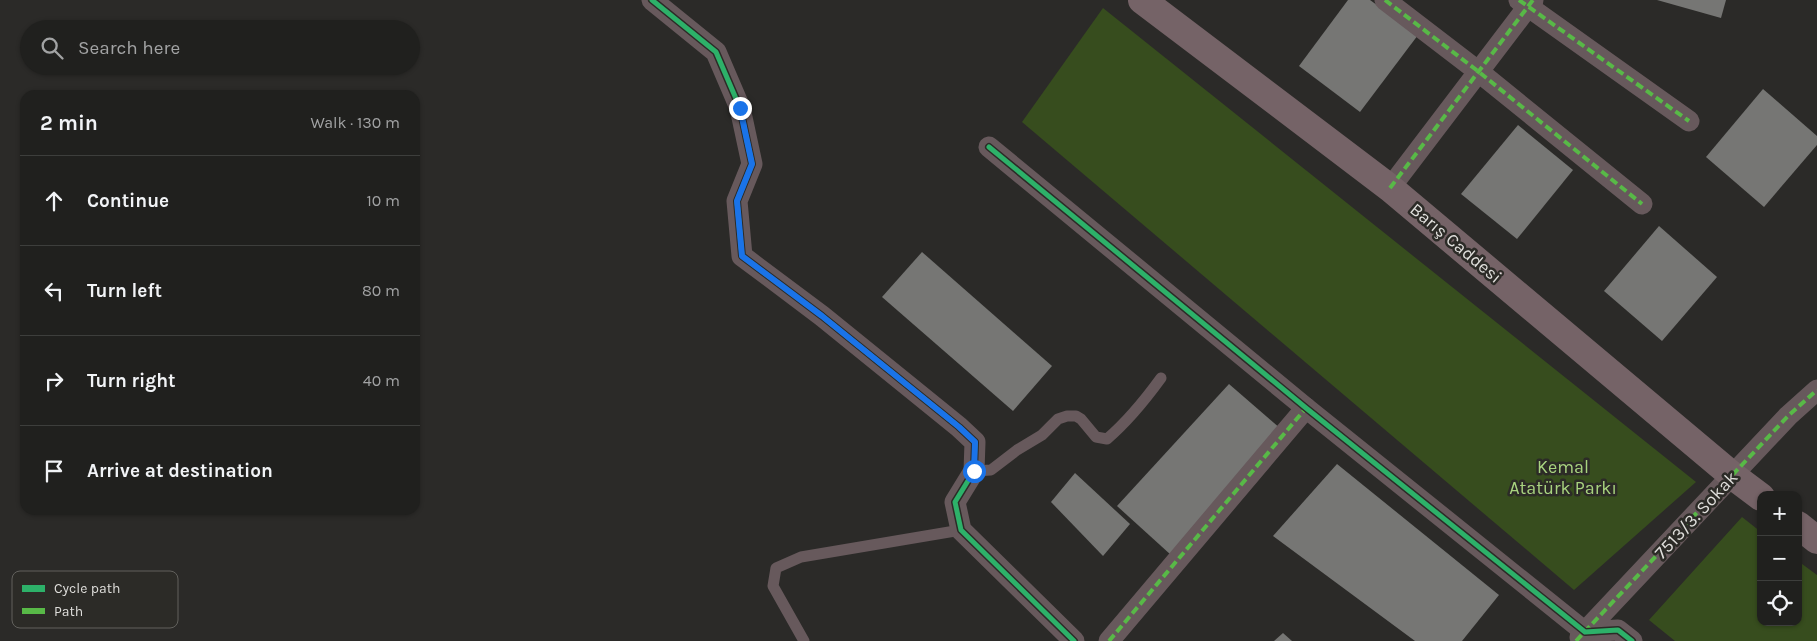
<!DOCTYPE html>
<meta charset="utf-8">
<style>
:root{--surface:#20201e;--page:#282827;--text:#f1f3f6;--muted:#a2a3a4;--line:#3d3e3c}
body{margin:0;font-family:Karla,sans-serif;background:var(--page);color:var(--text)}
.controls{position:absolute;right:15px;bottom:15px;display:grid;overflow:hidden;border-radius:10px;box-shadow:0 1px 4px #0004}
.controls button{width:45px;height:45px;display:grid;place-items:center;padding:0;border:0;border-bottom:1px solid var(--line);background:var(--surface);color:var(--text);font:25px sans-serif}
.stop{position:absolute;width:15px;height:15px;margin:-11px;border:4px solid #1a73e8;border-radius:50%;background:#fff}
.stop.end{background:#1a73e8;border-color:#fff;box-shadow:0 1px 5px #0008}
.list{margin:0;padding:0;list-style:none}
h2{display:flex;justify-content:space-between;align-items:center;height:65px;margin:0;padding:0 20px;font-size:21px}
h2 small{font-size:16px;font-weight:400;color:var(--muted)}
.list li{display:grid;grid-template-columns:32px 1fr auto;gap:15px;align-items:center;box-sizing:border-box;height:90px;padding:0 20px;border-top:1px solid var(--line)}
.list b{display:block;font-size:19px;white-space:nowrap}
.list em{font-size:16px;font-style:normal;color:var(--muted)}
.icon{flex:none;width:28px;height:28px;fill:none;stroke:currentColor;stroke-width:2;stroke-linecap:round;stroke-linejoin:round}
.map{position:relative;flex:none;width:1817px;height:641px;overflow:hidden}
.search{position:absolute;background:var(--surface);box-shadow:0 1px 4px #0004;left:20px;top:20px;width:400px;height:55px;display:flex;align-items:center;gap:12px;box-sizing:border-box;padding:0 18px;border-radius:28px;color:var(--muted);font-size:19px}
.panel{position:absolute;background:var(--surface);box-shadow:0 1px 4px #0004;left:20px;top:90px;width:400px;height:425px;border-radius:15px}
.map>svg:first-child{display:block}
.green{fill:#374d1e}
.building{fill:#767674}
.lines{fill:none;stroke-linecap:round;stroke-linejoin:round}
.lane{stroke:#67595c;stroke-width:11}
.street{stroke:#67595c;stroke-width:21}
.secondary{stroke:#756367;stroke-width:28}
.quiet{stroke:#58b947;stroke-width:4;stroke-dasharray:8 4;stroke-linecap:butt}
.cycleway-casing{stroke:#2c2b27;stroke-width:8}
.cycleway{stroke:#2db169;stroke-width:5}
.route{stroke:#1a73e8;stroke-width:6}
.labels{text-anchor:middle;stroke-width:5;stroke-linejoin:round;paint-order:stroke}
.street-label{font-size:18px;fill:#dfdedb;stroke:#2c2b27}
.park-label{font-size:18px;fill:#a8d37f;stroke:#2c2b27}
.key{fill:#2c2b27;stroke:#62615d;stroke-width:1}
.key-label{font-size:14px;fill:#dfdedb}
</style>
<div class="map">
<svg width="1817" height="641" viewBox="0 0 1817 641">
<rect width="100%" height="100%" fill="#2b2a28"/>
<g class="green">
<polygon points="1103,8 1696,482 1574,590 1022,122"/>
<polygon points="1742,517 1761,532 1761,622 1798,622 1798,561 1817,575 1817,641 1675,641 1649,620"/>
</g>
<g class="building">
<polygon points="1348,0 1370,0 1418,35 1360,112 1299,66"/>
<polygon points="1657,0 1726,0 1721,18"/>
<polygon points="1763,89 1817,136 1817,145 1764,207 1706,157"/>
<polygon points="1518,125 1573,170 1517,239 1461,194"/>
<polygon points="1659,226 1717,277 1662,341 1604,291"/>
<polygon points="922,252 1052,366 1013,411 882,297"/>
<polygon points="1229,384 1281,429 1171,555 1117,506"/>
<polygon points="1337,464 1499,595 1462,641 1415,641 1273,536"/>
<polygon points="1075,473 1130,524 1103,556 1051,502"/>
<polygon points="1283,633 1292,641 1274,641"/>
</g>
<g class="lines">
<g class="lane">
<path d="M974 471 991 470 1017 450 1042 435 1058 419 1067 416H1076L1081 419 1096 437 1107 439C1128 421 1145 400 1161 378"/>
<polyline points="804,641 773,586 776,568 801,557 961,530"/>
</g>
<g class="street">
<polyline points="652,0 716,52 740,108 752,164 737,201 742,256 822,316 959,427 975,442 974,471 955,502 961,530 1074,641"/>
<polyline points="1385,0 1479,72 1642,204"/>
<polyline points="1519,0 1689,121"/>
<polyline points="989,147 1306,408 1585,632 1618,630 1632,641"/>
<polyline points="1390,188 1533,0"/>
<polyline points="1580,637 1788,416 1817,390"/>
<polyline points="1109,641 1306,408"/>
</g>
<g class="secondary">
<polyline points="1142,0 1390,188 1733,476 1761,497"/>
<polyline points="1798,525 1817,540"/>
</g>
<g class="quiet">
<polyline points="1385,0 1479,72 1642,204"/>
<polyline points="1519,0 1689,121"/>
<polyline points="1390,188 1533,0"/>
<polyline points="1109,641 1306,408"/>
<polyline points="1576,641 1788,416 1817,390"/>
</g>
<defs>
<g id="cycleway">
<polyline points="652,0 716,52 740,108 752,164 737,201 742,256 822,316 959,427 975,442 974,471 955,502 961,530 1074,641"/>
<polyline points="989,147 1306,408 1585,632 1618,630 1632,641"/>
</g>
</defs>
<use href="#cycleway" class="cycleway-casing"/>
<use href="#cycleway" class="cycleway"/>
</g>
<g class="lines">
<polyline class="route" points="740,108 752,164 737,201 742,256 822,316 959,427 975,442 974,471"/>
</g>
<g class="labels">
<g class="street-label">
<text transform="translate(1456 243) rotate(40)" y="6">Barış Caddesi</text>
<text transform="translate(1696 515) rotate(-47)" y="6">7513/3. Sokak</text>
</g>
<g class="park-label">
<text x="1563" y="473">Kemal<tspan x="1563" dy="21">Atatürk Parkı</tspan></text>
</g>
</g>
<rect x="12" y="571" width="166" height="57" rx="8" class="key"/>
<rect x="22" y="585" width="23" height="7" fill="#2db169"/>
<rect x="22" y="608" width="23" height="6" fill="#58b947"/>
<g class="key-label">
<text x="54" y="593">Cycle path</text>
<text x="54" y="616">Path</text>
</g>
</svg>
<div class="controls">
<button>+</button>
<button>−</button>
<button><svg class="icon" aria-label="locate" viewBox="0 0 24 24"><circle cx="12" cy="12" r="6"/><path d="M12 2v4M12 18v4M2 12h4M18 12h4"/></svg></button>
</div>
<div class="stop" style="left:974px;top:471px"></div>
<div class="stop end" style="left:740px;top:108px"></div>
<div class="search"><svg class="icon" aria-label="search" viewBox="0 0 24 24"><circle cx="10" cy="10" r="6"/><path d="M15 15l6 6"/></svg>Search here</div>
<section class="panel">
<h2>2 min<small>Walk · 130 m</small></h2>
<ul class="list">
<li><svg class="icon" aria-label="ahead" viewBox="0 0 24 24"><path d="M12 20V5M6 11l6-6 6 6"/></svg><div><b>Continue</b></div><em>10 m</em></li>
<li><svg class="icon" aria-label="left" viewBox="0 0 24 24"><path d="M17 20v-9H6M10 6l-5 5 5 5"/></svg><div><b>Turn left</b></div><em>80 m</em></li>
<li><svg class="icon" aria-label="right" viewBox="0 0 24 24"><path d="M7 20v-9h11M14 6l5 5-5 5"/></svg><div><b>Turn right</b></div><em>40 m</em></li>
<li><svg class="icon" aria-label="arrive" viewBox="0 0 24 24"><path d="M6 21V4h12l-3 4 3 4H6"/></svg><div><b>Arrive at destination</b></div></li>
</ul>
</section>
</div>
